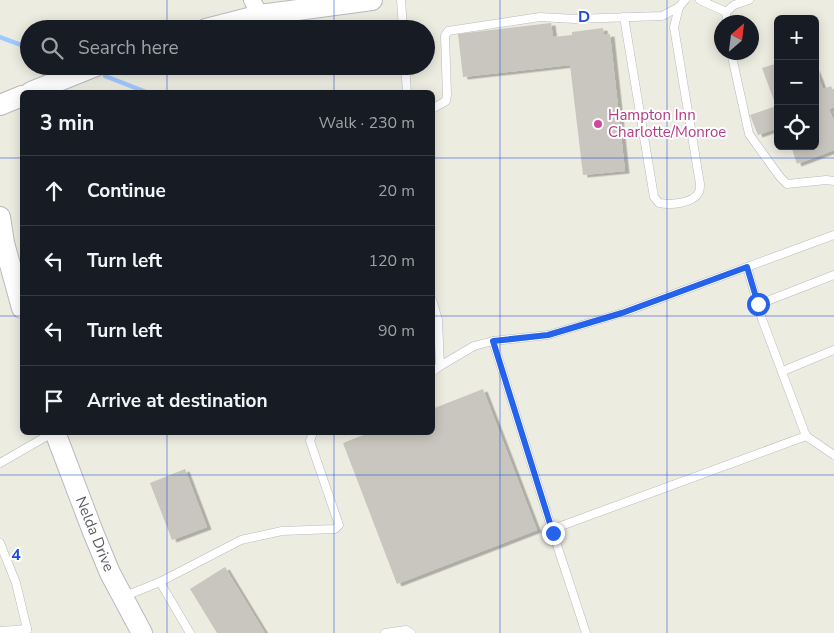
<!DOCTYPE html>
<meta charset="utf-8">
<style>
:root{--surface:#171b24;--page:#20242c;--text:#f1f3f6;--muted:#9ea1a6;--line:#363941}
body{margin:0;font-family:"Nunito Sans",sans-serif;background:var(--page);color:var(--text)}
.controls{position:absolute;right:15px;top:15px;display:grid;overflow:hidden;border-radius:8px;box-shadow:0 2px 12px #0003}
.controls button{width:45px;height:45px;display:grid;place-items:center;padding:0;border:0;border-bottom:1px solid var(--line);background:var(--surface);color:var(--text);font:25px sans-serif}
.compass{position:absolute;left:714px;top:15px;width:45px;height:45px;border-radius:50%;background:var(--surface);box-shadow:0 2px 12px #0003;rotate:28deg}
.stop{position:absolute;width:15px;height:15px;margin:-11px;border:4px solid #2563eb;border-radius:50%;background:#fff}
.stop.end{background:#2563eb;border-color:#fff;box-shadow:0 1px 5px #0008}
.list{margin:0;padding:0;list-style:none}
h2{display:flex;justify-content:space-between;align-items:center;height:65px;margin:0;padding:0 20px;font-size:21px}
h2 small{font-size:16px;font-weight:400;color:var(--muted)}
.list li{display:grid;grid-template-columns:32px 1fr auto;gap:15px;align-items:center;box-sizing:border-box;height:70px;padding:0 20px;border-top:1px solid var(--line)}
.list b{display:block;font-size:19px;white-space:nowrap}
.list em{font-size:16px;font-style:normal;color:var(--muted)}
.icon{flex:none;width:28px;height:28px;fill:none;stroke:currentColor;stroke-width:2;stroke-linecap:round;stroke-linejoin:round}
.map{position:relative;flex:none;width:834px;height:633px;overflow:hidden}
.search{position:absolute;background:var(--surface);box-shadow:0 2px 12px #0003;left:20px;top:20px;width:415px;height:55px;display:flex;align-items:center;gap:12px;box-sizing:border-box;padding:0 18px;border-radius:28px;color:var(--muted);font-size:19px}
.panel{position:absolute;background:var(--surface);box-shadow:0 2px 12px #0003;left:20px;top:90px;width:415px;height:345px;border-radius:8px}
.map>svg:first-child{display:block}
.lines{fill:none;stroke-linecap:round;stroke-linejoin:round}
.stream{stroke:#9fc9ff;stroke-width:4.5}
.building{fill:#c8c6be;filter:url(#shadow)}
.service-casing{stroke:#b9bac1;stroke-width:9}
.minor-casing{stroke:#b9bac1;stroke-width:18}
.tertiary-casing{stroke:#b9bac1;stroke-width:22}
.service{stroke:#fff;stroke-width:8}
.minor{stroke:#fff;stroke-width:16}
.tertiary{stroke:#fff;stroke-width:20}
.route{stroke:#2563eb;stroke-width:6}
.grid{fill:none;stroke:#1d4ed8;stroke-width:1;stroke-opacity:0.55}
.hotel-dot{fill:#d1479c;stroke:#fff;stroke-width:2}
.labels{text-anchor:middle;stroke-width:4;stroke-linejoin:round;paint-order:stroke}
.hotel-label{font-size:15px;fill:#b23c85;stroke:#fff;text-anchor:start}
.street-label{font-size:15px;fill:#5a5c63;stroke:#fff}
.grid-label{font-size:16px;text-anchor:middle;font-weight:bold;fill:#1d4ed8;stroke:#fff;stroke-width:4;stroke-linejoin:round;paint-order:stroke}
</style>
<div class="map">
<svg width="834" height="633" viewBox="0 0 834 633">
<defs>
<filter id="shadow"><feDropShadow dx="4.5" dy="2.5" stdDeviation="0" flood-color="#0004"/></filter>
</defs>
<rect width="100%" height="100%" fill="#edece1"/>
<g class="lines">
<g class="stream">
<polyline points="0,37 29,48"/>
<polyline points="105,76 146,92"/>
</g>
</g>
<g class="building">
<polygon points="551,23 553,37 572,35 572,32 603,28 604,35 610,34 625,171 583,175 570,65 463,77 458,34"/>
<polygon points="778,63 778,128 758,135 750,115 776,106 762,68"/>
<polygon points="815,68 823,89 831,86 834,93 834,107 829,109 834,121 834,150 797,164 791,146 815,146"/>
<polygon points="483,389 537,530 397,584 343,443 371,432 432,432 432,409"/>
<polygon points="185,469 207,527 172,540 150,483"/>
<polygon points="225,567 265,633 217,633 190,589"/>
</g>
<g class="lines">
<defs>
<g id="service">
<polyline points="401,0 403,29"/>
<polyline points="700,0 726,12 727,22"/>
<polyline points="726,12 734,5 749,0"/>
<path d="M624 17 654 197 659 203C670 205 693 204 699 192 700 190 700 186 700 184L674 27 679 7"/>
<polyline points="731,52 749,134 780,177 787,184 826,180 834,181"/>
<polyline points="405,66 407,92"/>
<polyline points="432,109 446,101 447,95 445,36 448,31 540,17 575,19 662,16 679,7 685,0"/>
<polyline points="747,267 762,319 806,436"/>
<polyline points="432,300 438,320 440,366 432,372"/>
<polyline points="757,305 834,275"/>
<polyline points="493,341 553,533"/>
<polyline points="440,366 474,346 493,341 548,335 622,313 834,235"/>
<polyline points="783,371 834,350"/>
<polyline points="0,463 54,432"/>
<polyline points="0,543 16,583 27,629 26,633"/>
<polyline points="160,582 190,633"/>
<polyline points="125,596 160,582 241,540 282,531 335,529 339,525 310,441 313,432"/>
<polyline points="0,631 27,629"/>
<polyline points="385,633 406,630 411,633"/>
<polyline points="586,633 553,533 561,526 806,436 834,455"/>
</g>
<polyline id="minor" points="252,0 260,15"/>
<g id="tertiary">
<polyline points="206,29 260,15 372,0"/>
<polyline points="31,92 96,66"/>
<polyline points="0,105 22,96"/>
<polyline points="0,217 4,243 22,308"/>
<polyline points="55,432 93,532 110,573 142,633"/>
</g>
</defs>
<use href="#service" class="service-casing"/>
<use href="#minor" class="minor-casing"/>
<use href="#tertiary" class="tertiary-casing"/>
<use href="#service" class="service"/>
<use href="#minor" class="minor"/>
<use href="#tertiary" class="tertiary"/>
</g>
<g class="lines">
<polyline class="route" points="553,533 493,341 548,335 622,313 747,267 758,304"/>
</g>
<path class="grid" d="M167 0V29M334 0V29M500 0V633M667 0V633M167 66V92M334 66V92M0 158H22M432 158H834M0 316H22M432 316H834M167 432V633M334 432V633M0 475H834"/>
<circle class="hotel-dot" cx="598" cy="124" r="5"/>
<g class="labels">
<g class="hotel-label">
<text x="608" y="120">Hampton Inn<tspan x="608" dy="17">Charlotte/Monroe</tspan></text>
</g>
<g class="street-label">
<text transform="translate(95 534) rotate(68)" y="5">Nelda Drive</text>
</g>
</g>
<g class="grid-label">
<text x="584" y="22">D</text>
<text x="16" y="560">4</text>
</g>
</svg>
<div class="controls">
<button>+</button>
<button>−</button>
<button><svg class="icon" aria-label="locate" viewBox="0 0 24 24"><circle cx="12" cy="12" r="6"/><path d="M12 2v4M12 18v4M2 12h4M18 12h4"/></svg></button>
</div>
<svg class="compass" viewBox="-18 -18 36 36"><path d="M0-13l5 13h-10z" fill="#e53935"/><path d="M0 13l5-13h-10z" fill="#9ea1a6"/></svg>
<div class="stop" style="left:758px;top:304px"></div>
<div class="stop end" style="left:553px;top:533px"></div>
<div class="search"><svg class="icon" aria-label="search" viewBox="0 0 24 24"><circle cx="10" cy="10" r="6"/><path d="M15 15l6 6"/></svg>Search here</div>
<section class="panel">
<h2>3 min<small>Walk · 230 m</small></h2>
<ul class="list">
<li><svg class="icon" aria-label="ahead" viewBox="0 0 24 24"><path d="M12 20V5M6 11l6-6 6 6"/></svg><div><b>Continue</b></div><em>20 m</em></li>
<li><svg class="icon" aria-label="left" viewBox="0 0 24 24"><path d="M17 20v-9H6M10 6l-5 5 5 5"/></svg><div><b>Turn left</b></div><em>120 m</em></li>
<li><svg class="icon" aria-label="left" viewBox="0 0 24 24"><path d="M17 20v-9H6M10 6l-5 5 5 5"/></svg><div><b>Turn left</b></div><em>90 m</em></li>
<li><svg class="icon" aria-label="arrive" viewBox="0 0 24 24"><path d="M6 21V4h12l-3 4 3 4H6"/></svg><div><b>Arrive at destination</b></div></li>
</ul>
</section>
</div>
